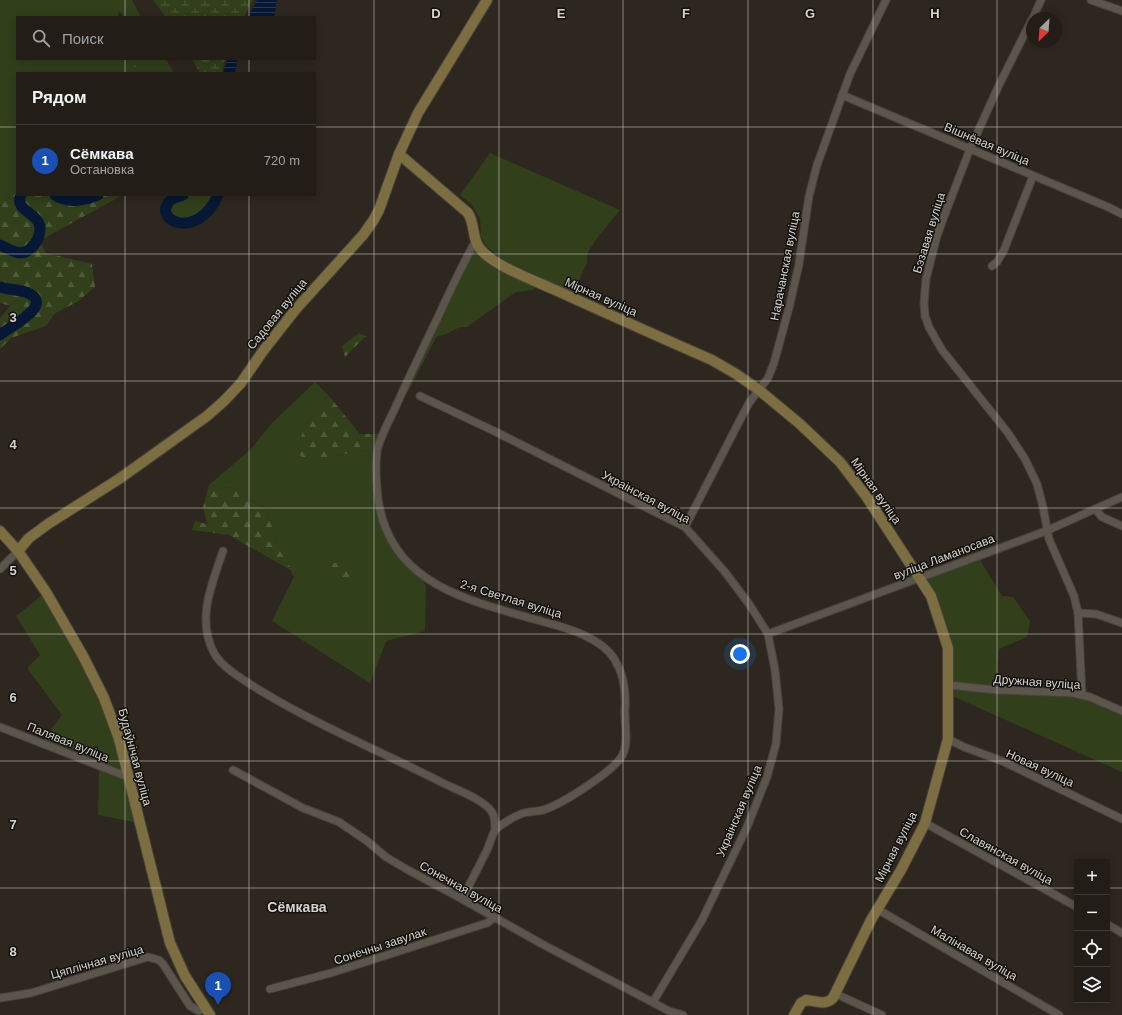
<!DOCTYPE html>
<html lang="ru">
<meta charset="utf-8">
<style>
:root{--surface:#221d17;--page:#2e2a24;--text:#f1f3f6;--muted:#a2a2a1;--line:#3f3b36;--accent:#1a73e8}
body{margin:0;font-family:Helvetica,sans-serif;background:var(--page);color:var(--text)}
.controls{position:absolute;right:12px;bottom:12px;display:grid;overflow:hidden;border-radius:0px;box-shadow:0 2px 10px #0003}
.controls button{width:36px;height:36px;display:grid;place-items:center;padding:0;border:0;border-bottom:1px solid var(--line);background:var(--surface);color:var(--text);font:20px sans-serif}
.compass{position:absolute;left:1026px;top:12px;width:36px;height:36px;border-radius:50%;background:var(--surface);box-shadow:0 2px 10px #0003;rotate:205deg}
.you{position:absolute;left:740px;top:654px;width:14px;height:14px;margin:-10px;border:3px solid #fff;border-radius:50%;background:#1a73e8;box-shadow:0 0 0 6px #1a73e833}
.badge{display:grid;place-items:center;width:26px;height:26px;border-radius:50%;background:var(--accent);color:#fff;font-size:13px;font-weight:700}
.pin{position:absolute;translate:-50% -33px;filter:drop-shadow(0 1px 2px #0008)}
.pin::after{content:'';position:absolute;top:21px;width:14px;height:12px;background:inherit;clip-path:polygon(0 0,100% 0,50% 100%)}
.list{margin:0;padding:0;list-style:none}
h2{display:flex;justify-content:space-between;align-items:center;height:52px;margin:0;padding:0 16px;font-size:17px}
h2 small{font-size:13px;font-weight:400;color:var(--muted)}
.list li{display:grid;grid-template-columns:26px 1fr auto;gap:12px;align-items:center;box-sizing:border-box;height:72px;padding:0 16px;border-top:1px solid var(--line)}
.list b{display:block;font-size:15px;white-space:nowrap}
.list p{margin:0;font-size:13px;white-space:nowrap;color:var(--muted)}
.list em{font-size:13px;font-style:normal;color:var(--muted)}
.icon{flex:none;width:22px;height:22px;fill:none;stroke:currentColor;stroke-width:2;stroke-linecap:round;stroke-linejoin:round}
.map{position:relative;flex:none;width:1122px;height:1015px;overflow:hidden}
.search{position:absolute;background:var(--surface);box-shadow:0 2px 10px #0003;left:16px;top:16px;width:300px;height:44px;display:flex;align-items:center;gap:10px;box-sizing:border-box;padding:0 14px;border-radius:0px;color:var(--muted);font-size:15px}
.panel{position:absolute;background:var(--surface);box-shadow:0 2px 10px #0003;left:16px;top:72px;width:300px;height:124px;border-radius:0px}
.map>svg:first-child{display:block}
.green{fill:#313f1b}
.forest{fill:url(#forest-firs)}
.wetland{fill:url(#wetland-marsh)}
.water{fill:url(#water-rules)}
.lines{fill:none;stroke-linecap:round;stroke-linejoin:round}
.river{stroke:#061835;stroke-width:11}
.street-casing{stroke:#47433c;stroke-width:9}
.secondary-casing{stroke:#47433c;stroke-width:12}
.street{stroke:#5b554c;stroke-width:7}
.secondary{stroke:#7d6e42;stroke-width:10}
.grid{fill:none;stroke:#d6d3cd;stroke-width:1;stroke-opacity:0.55}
.labels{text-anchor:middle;stroke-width:3;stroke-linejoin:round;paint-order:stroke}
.street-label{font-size:12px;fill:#d6d3cd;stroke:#13110d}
.quarter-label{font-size:14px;font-weight:bold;fill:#d6d3cd;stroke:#13110d}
.grid-label{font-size:13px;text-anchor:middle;font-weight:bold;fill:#d6d3cd;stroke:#13110d;stroke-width:3;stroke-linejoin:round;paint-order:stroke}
</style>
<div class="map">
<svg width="1122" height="1015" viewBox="0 0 1122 1015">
<defs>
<pattern id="forest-firs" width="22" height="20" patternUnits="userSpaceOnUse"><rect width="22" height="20" fill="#313f1b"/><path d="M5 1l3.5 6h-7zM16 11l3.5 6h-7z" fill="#4e5a3b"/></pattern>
<pattern id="wetland-marsh" width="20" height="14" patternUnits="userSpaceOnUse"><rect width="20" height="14" fill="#313f1b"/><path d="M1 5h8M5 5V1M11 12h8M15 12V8" fill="none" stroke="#4e5a3b"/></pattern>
<pattern id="water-rules" width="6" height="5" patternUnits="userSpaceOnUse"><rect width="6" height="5" fill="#061835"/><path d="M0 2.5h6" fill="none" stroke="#2a3951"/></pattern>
</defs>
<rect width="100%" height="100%" fill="#2d271f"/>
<g class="green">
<polygon points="0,0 132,0 141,17 124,17 119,11 118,17 17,17 17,59 122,59 126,73 17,73 17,192 0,205"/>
<polygon points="134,59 166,59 174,73 137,73"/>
<polygon points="490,153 620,210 597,238 587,254 587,262 574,293 505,261 487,247 481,237 480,219 472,205 460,195"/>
<path d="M183 195H218C198 241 153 221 169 202 172 198 178 197 183 195Z"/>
<path d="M475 242 479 249 540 283 533 290 516 292 467 327C454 326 451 335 437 336L409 390 404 388Z"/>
<polygon points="315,382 329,396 319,404 305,426 336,456 359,451 377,450 376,478 385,528 426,586 425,631 386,641 370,683 272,621 294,577 278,546 270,519 264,507 246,498 238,489 209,485 251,449 272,423"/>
<polygon points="980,560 1002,596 1013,597 1030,621 1027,637 999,649 996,690 1073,693 1122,711 1122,772 948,694 948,648 919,578"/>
<polygon points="46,592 104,698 139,823 98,815 99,766 41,743 62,715 27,668 40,655 16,616"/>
</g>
<g class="forest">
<polygon points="122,59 134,59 137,73 126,73"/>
<polygon points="17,192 17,195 123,195 39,241 46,253 92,264 95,287 77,302 54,314 46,326 11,338 0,349 0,318 10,306 0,303 0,205"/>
<polygon points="359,333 366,336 345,357 342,346"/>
<polygon points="329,396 360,434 378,434 377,450 359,451 336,456 305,460 296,451 305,426 319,404"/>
<polygon points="209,485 238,489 246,498 264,507 270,519 278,546 292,571 229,535 192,530 195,521 207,524 203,507"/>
<path d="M329 561C339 566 345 561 354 565L356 575 352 580 334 577 323 567 324 563Z"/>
</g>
<g class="wetland">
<polygon points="153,0 253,0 244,17 166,17"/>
<polygon points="192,59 225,59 222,73 200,73"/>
</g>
<g class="water">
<polygon points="257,0 277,0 274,17 248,17"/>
<polygon points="228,59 238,59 235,73 223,73"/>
</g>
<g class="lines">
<g class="river">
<path d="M55 195C68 204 83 201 98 195"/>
<path d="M183 195C178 197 172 198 169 202 153 221 198 241 218 195"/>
<path d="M0 245C10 249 18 257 29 250 33 247 36 243 38 238 49 212 12 214 21 195"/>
<path d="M0 287C9 290 19 289 28 293 55 305 9 327 0 335"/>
</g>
<defs>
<g id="street">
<polyline points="1091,0 1122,11"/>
<polyline points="1033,18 1041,0"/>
<polyline points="1032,19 999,85 970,149 945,214 937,236 926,279 924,303 925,316 929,327 942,350 1008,433 1025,459 1037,484 1043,507 1049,539 1074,596 1078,613 1082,695"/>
<polyline points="842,95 1108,207 1122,214"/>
<polyline points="992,266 997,262 1004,250 1033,176"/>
<polyline points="420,396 494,431 685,527 725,572 749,604 768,634 775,670 779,709 776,744 767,777 747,827 702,920 653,1002"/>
<polyline points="1095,509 1122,497"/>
<polyline points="685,527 741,418 749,403 768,378 774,363 790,304 799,264 809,196 817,165 850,74 886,0"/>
<path d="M223 551C212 584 196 619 214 653 222 668 247 682 261 691 319 726 382 752 443 783 457 790 483 799 492 812 495 817 495 824 495 830"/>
<polyline points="0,569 18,551"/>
<polyline points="1078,613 1096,614 1122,623"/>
<polyline points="768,634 1046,531 1095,509 1102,517 1122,526"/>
<polyline points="948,685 996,690 1073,693 1090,697 1122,711"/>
<polyline points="0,727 128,777"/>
<polyline points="948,739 964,747 1002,761 1122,819"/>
<polyline points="233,770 303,808 339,822 367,841 386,857 408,870 462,899 542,944 669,1011 683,1015"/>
<polyline points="925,823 1077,907"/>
<path d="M462 899C471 882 479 866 487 850 490 844 492 834 496 829 502 824 516 815 524 813 531 811 539 812 546 809 563 803 616 770 623 754 629 741 624 722 625 708 626 692 624 675 615 660 602 638 568 628 544 622 468 600 384 585 377 489 376 477 375 464 377 452 378 441 391 417 396 406 409 377 423 348 437 319 449 293 461 267 475 242"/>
<polyline points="877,909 1059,1015"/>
<polyline points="1107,924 1122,933"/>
<polyline points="270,989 331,973 487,923 494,918"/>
<polyline points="836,994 882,1015"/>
<polyline points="0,998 31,993 148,957 159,960 163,964 190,1006 199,1011"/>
</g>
<g id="secondary">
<path d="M399 154 468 213C476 226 471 241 483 252 496 266 535 281 553 289 606 313 659 337 712 360L736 374 759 390 800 424 840 462 866 496 931 596 948 648V739L925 823 901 870 871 920 833 998C825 1006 816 1001 806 1000L801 1003 794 1015"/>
<polyline points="0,531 18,551 46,592 83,656 104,698 119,739 170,943 185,976 210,1015"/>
<polyline points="18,551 29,538 48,524 119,479 207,416 224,401 241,383 263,351 296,309 363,235 373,221 379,210 399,154 418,113 487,0"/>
</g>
</defs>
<use href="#street" class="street-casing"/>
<use href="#secondary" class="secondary-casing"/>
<use href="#street" class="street"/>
<use href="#secondary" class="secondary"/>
</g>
<path class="grid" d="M125 0V17M249 0V17M374 0V1015M499 0V1015M623 0V1015M748 0V1015M873 0V1015M997 0V1015M125 59V73M249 59V73M0 127H17M315 127H1122M125 195V1015M249 195V1015M0 254H1122M0 381H1122M0 508H1122M0 634H1122M0 761H1122M0 888H1077M1107 888H1122"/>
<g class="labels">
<g class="street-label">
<text transform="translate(987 144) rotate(23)" y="4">Вішнёвая вуліца</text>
<text transform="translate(929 233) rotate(-73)" y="4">Бэзавая вуліца</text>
<text transform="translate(785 266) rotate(-79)" y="4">Нарачанская вуліца</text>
<text transform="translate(601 297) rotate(24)" y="4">Мірная вуліца</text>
<text transform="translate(277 314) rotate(-51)" y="4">Садовая вуліца</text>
<text transform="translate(876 491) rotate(55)" y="4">Мірная вуліца</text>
<text transform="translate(646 497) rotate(28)" y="4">Украінская вуліца</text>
<text transform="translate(944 557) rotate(-21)" y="4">вуліца Ламаносава</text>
<text transform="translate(511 599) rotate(17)" y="4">2-я Светлая вуліца</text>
<text transform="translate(1037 682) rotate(4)" y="4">Дружная вуліца</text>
<text transform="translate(68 742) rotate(22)" y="4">Палявая вуліца</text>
<text transform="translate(135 757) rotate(75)" y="4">Будаўнічая вуліца</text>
<text transform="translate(1040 768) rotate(25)" y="4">Новая вуліца</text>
<text transform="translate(739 811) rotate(-67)" y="4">Украінская вуліца</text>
<text transform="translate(896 847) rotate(-63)" y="4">Мірная вуліца</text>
<text transform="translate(1006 856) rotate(29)" y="4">Славянская вуліца</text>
<text transform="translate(461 887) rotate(29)" y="4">Сонечная вуліца</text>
<text transform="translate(380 946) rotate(-18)" y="4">Сонечны завулак</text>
<text transform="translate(974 953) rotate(30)" y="4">Малінавая вуліца</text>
<text transform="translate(97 962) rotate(-16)" y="4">Цяплічная вуліца</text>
</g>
<g class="quarter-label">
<text x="297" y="912">Сёмкава</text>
</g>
</g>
<g class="grid-label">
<text x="436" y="18">D</text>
<text x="561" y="18">E</text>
<text x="686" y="18">F</text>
<text x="810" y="18">G</text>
<text x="935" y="18">H</text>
<text x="13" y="322">3</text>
<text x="13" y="449">4</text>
<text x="13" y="575">5</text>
<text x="13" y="702">6</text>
<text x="13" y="829">7</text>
<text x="13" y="956">8</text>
</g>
</svg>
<div class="controls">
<button>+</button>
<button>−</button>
<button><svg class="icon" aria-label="locate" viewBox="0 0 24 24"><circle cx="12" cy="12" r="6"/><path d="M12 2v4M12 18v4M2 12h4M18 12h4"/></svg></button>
<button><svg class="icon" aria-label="layers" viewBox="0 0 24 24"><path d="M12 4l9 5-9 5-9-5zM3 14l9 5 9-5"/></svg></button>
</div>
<svg class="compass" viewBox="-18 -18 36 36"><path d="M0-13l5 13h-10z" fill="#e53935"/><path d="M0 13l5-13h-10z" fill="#a2a2a1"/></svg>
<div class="you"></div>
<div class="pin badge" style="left:218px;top:1005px;background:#1a4fb4">1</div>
<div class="search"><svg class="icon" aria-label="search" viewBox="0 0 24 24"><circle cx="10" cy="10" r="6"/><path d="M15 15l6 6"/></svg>Поиск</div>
<section class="panel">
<h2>Рядом<small></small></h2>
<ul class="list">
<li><span class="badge" style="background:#1a4fb4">1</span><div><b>Сёмкава</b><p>Остановка</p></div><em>720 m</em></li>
</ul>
</section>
</div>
